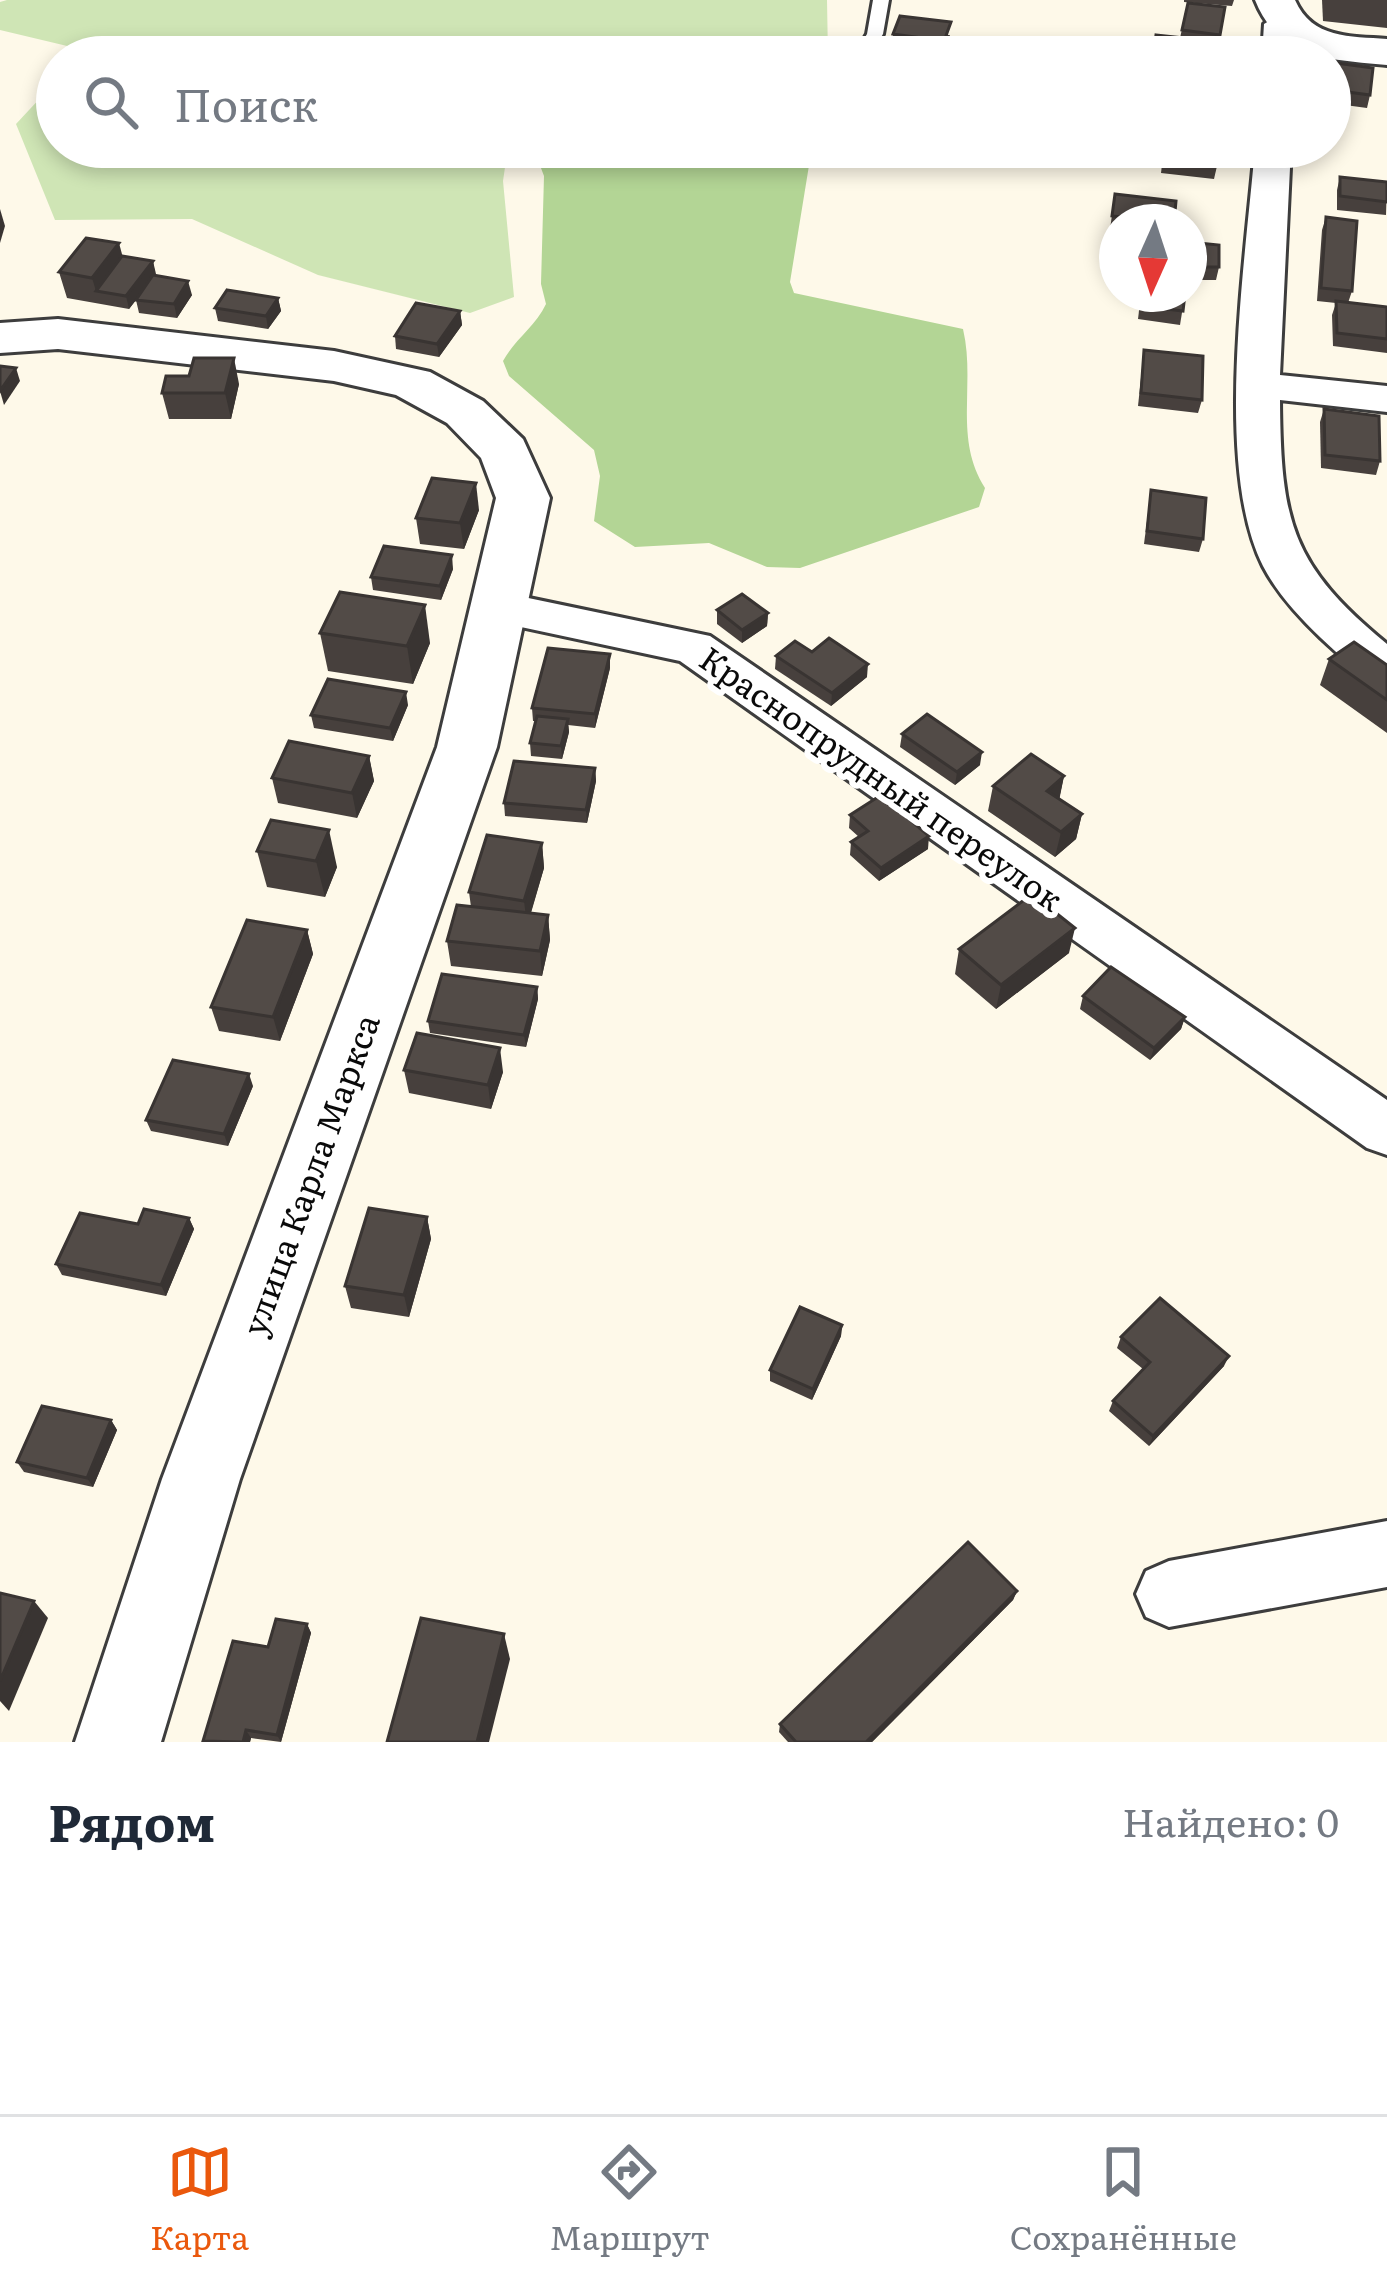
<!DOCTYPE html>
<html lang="ru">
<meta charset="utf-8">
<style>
:root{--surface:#fff;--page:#f2f2f3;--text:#1f2937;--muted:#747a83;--line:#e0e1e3;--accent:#ea580c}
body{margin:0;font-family:Literata,serif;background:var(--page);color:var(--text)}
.compass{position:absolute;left:1099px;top:204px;width:108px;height:108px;border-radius:50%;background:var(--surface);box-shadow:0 6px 18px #0003;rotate:183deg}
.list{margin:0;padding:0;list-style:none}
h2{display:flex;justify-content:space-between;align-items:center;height:156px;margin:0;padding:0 48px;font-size:51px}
h2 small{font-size:39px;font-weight:400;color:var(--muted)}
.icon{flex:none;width:66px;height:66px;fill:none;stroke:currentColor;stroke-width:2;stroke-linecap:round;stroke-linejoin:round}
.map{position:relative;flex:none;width:1387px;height:1742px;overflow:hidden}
.search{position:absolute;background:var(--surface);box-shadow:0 6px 18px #0003;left:36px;right:36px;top:36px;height:132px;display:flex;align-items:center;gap:30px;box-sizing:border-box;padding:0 42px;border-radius:66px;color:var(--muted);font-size:45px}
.sheet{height:372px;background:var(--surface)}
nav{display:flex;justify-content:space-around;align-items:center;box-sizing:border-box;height:168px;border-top:3px solid var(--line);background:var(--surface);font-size:33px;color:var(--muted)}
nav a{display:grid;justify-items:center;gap:6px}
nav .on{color:var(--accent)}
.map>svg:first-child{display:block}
.green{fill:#cfe5b5}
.forest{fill:#b3d595}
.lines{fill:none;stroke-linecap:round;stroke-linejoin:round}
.service-casing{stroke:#3d3d3d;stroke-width:6}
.minor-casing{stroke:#3d3d3d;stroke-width:6}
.tertiary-casing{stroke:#3d3d3d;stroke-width:6}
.service{fill:#fff;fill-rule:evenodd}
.minor{fill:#fff;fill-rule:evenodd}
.tertiary{fill:#fff;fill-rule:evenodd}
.wall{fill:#47403d}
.shaded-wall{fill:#393432}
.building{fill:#524b47;stroke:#393432;stroke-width:3}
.labels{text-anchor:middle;stroke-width:12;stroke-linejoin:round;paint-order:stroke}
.street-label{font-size:33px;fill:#0a0a0a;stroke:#fff}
</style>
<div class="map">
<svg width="1387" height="1742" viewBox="0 0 1387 1742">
<rect width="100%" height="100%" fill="#fef9e9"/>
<g class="green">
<polygon points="7,0 827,0 828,57 79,57 84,50 0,30 0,2"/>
<polygon points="57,80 57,147 508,147 503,181 514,297 470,313 318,275 192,219 55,220 16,124"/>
</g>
<path class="forest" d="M533 147H812L790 282 794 293 963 329C976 384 953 438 985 488L979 507 800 568 767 567 709 543 635 547 594 521 600 476 594 450 509 376 503 361C515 339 535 327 546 304L541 284 544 176Z"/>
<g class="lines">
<defs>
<polygon id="service" points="873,0 889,0 883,34 869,57 853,57 867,34"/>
<g id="minor">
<polygon points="1281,14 1298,24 1296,57 1262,57 1264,24"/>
<path d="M1255 147H1291L1280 375 1387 386V412L1280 400C1281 522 1291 565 1387 644V686C1361 678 1341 656 1321 638 1299 617 1277 593 1263 566 1213 466 1246 259 1255 147Z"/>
<polygon points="500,592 710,636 1387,1100 1387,1155 1367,1148 680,661 484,619 477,608 484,597"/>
<polygon points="1387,1521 1387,1587 1169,1627 1146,1617 1136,1594 1146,1571 1169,1561"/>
</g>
<g id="tertiary">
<path d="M1255 0H1295C1312 39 1350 36 1387 39V65C1332 60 1278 59 1255 0Z"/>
<polygon points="58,319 334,351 430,372 483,401 523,439 550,498 497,747 240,1479 161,1742 75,1742 162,1479 437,747 496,498 481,458 447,423 396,395 334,381 58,349 0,353 0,323"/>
</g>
</defs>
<use href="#service" class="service-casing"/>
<use href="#minor" class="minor-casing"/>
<use href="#tertiary" class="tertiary-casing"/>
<use href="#service" class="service"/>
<use href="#minor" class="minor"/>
<use href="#tertiary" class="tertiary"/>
</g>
<g class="wall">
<polygon points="1184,0 1234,0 1232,6 1184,2"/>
<polygon points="1322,0 1387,0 1387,28 1323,21"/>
<polygon points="1188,3 1225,7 1217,47 1193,44 1192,47 1153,57 1180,38"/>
<polygon points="893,34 950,35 943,53 892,47"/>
<polygon points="1336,63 1370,95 1367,108 1330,103"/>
<polygon points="1164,147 1217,166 1214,179 1161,173"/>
<polygon points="1340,177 1387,182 1386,215 1337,210 1337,190"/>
<polygon points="1115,194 1174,222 1117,222 1117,230 1110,229"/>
<polygon points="1326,217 1352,291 1348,303 1387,307 1387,353 1333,346 1332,315 1336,303 1317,301 1322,230"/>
<polygon points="1189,242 1219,267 1216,280 1189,280"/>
<polygon points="122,256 153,261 155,275 192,295 177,318 139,313 136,300 129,309 67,298 59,272"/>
<polygon points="1141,294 1185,294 1180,325 1138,319"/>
<polygon points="278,298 281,311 268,329 218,321 215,308"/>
<polygon points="460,311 462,325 439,357 396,349 395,336"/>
<polygon points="1144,350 1202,400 1198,413 1138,406"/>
<polygon points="239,384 231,419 169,419 162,393"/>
<polygon points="1324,409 1380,461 1376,475 1321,468 1320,422"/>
<polygon points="1151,490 1203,539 1199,552 1144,544"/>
<polygon points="479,510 464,549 420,544 416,518"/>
<polygon points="453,569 441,600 373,590 371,577"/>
<polygon points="717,610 768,613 767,626 742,643 717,624"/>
<polygon points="320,633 430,643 413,684 328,671"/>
<polygon points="812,652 867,677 831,706 775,669 776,656"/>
<polygon points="1329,659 1387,665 1387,733 1320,685"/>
<polygon points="610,668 595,728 568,725 569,732 562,759 531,756 530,743 536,721 533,721 532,708"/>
<polygon points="408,705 393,741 314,728 311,715"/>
<polygon points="902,734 980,765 955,785 900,747"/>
<polygon points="369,756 374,781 357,818 278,803 272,778"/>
<polygon points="595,768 596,781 587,823 505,816 504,803"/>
<polygon points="1064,776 1059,799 1082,814 1076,839 1055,857 988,811 993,786"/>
<polygon points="850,815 928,849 879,881 850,855 851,842 859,837 849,828"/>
<polygon points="271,820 337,867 325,897 267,887 257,851"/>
<polygon points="542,843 544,868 531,913 548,915 550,940 542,976 451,966 447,941 471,907 469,892"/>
<polygon points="307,930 313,954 280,1041 219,1031 211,1007"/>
<polygon points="959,949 1069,953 996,1009 955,974"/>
<polygon points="537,987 538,999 526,1047 430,1033 428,1021"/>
<polygon points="1083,996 1185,1017 1181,1029 1150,1060 1080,1009"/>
<polygon points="404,1070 503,1072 491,1109 409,1093"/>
<polygon points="253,1086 228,1146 151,1131 146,1120"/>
<polygon points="427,1217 431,1239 409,1317 351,1308 345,1286"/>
<polygon points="189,1218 194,1229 166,1296 62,1275 56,1264 138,1224"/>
<polygon points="842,1325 841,1336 812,1400 770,1381 770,1370"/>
<polygon points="1121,1337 1224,1366 1149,1446 1109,1411 1113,1401 1143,1369 1117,1348"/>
<polygon points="111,1420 117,1430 93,1487 24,1472 17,1462"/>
<polygon points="1017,1591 1013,1600 872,1742 788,1742 779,1732 780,1724"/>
<polygon points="307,1624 311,1633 281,1742 251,1738 250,1742 204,1742 203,1741 268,1647"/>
</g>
<g class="shaded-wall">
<polygon points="0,209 5,226 0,243"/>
<polygon points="119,243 126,269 96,291 92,278"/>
<polygon points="153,261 156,274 129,309 126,296"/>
<polygon points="188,281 192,295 177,318 174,304"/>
<polygon points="278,298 281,311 268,329 266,316"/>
<polygon points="460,311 462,325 439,357 437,344"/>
<polygon points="234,358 239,384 231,419 225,393"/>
<polygon points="16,368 20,381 4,405 0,391"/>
<polygon points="476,483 479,510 464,549 460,523"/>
<polygon points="452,555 453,569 441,600 440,586"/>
<polygon points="425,605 430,643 413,684 407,646"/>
<polygon points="768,613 767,626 742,643 742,630"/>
<polygon points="610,654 610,668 595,728 595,714"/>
<polygon points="868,664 867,677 831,706 832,693"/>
<polygon points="406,692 408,705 393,741 390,728"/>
<polygon points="568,719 569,732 562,759 561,746"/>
<polygon points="982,752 980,765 955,785 957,772"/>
<polygon points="369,756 374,781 357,818 352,793"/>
<polygon points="595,768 596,781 587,823 586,810"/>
<polygon points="1064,776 1059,801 1047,791"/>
<polygon points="1082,814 1076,839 1055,857 1061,832"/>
<polygon points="329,830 337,867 325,897 316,861"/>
<polygon points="929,836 928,849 879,881 881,868"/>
<polygon points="542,843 544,868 527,925 524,901"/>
<polygon points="548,915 550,940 542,976 540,951"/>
<polygon points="1075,928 1069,953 996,1009 1001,985"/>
<polygon points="307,930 313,954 280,1041 273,1017"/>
<polygon points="537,987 538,999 526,1047 524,1035"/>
<polygon points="1185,1017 1181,1029 1150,1060 1154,1048"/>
<polygon points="500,1048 503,1072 491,1109 488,1085"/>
<polygon points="249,1074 253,1086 228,1146 224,1134"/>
<polygon points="427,1217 431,1239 409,1317 404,1295"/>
<polygon points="189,1218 194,1229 166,1296 161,1285"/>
<polygon points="842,1325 841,1336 812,1400 813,1389"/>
<polygon points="1229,1356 1224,1366 1149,1446 1153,1436"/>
<polygon points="111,1420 117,1430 93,1487 87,1478"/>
<polygon points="1017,1591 1013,1600 872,1742 866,1742"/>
<polygon points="34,1601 48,1618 9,1711 0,1701 0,1681"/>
<polygon points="307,1624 311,1633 281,1742 277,1735"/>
<polygon points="504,1634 510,1659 489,1742 477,1742"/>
<polygon points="246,1730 251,1738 250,1742 243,1742"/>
</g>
<g class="building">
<polygon points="1188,3 1225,7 1220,35 1182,30"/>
<polygon points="900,16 951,22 944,41 893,34"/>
<polygon points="1156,35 1194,39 1192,47 1211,49 1210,57 1153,57"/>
<polygon points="1336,63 1373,68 1370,95 1333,90"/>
<polygon points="1165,147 1219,147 1217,166 1164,160"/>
<polygon points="1340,177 1387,182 1387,202 1340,196"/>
<polygon points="1115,194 1176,201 1174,222 1112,216"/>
<polygon points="1326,217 1357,221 1352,291 1321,288"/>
<polygon points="86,238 119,243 92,278 59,272"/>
<polygon points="1189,242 1219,245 1219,267 1189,267"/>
<polygon points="122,256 153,261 126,296 96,291"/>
<polygon points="153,275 188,281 174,304 136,300"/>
<polygon points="227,290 278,298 266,316 215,308"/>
<polygon points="1142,294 1185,294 1183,311 1141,306"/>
<polygon points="1336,301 1387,307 1387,339 1337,333"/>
<polygon points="416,303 460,311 437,344 395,336"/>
<polygon points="1144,350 1203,356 1202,400 1141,393"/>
<polygon points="194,358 234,358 225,393 162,393 166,376 189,376"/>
<polygon points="0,366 16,368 0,391"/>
<polygon points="1324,409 1379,416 1380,461 1325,455"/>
<polygon points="432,478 476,483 460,523 416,518"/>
<polygon points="1151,490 1206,498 1203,539 1147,531"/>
<polygon points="384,546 452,555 440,586 371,577"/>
<polygon points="340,592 425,605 407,646 320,633"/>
<polygon points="742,594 768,613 742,630 717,610"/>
<polygon points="829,638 868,664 832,693 776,656 795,641 812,652"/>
<polygon points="1354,642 1387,665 1387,700 1329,659"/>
<polygon points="548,648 610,654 595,714 532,708"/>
<polygon points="328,679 406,692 390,728 311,715"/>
<polygon points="927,714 982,752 957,772 902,734"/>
<polygon points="537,716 568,719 561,746 530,743"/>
<polygon points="289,741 369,756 352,793 272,778"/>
<polygon points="1031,754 1064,776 1047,791 1082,814 1061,832 993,786"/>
<polygon points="514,761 595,768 586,810 504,803"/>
<polygon points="881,795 929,836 881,868 851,842 868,831 850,815"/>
<polygon points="271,820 329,830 316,861 257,851"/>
<polygon points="487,835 542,843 524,901 469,892"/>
<polygon points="1032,894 1075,928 1001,985 959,949"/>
<polygon points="457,905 548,915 540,951 447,941"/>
<polygon points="247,920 307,930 273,1017 211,1007"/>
<polygon points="1111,967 1185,1017 1154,1048 1083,996"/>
<polygon points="442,974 537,987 524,1035 428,1021"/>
<polygon points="417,1033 500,1048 488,1085 404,1070"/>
<polygon points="173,1060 249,1074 224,1134 146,1120"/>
<polygon points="369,1208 427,1217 404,1295 345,1286"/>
<polygon points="144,1209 189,1218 161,1285 56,1264 80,1213 138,1224"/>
<polygon points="1160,1298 1229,1356 1153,1436 1113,1401 1150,1362 1121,1337"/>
<polygon points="800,1307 842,1325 813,1389 770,1370"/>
<polygon points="42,1406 111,1420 87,1478 17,1462"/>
<polygon points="968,1542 1017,1591 866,1742 796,1742 780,1724"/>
<polygon points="0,1593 34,1601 0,1681"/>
<polygon points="421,1618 504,1634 477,1742 387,1742"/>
<polygon points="276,1619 307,1624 277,1735 246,1730 243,1742 203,1741 233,1641 268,1647"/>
</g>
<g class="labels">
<g class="street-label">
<text transform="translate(881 779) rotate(35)" y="12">Краснопрудный переулок</text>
<text transform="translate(311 1175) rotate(-70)" y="12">улица Карла Маркса</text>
</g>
</g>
</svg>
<svg class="compass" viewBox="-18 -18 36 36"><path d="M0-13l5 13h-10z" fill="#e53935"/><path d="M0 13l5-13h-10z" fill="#747a83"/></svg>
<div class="search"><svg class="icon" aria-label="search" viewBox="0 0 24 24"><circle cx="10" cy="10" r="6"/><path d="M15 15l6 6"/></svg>Поиск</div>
</div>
<section class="sheet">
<h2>Рядом<small>Найдено: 0</small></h2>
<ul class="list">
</ul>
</section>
<nav>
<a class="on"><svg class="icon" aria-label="map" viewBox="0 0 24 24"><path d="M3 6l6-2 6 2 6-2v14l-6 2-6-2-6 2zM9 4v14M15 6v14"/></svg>Карта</a>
<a><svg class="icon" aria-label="directions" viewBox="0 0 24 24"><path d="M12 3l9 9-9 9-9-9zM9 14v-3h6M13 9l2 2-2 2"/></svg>Маршрут</a>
<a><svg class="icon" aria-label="saved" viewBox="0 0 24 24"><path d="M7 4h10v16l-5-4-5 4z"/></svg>Сохранённые</a>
</nav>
